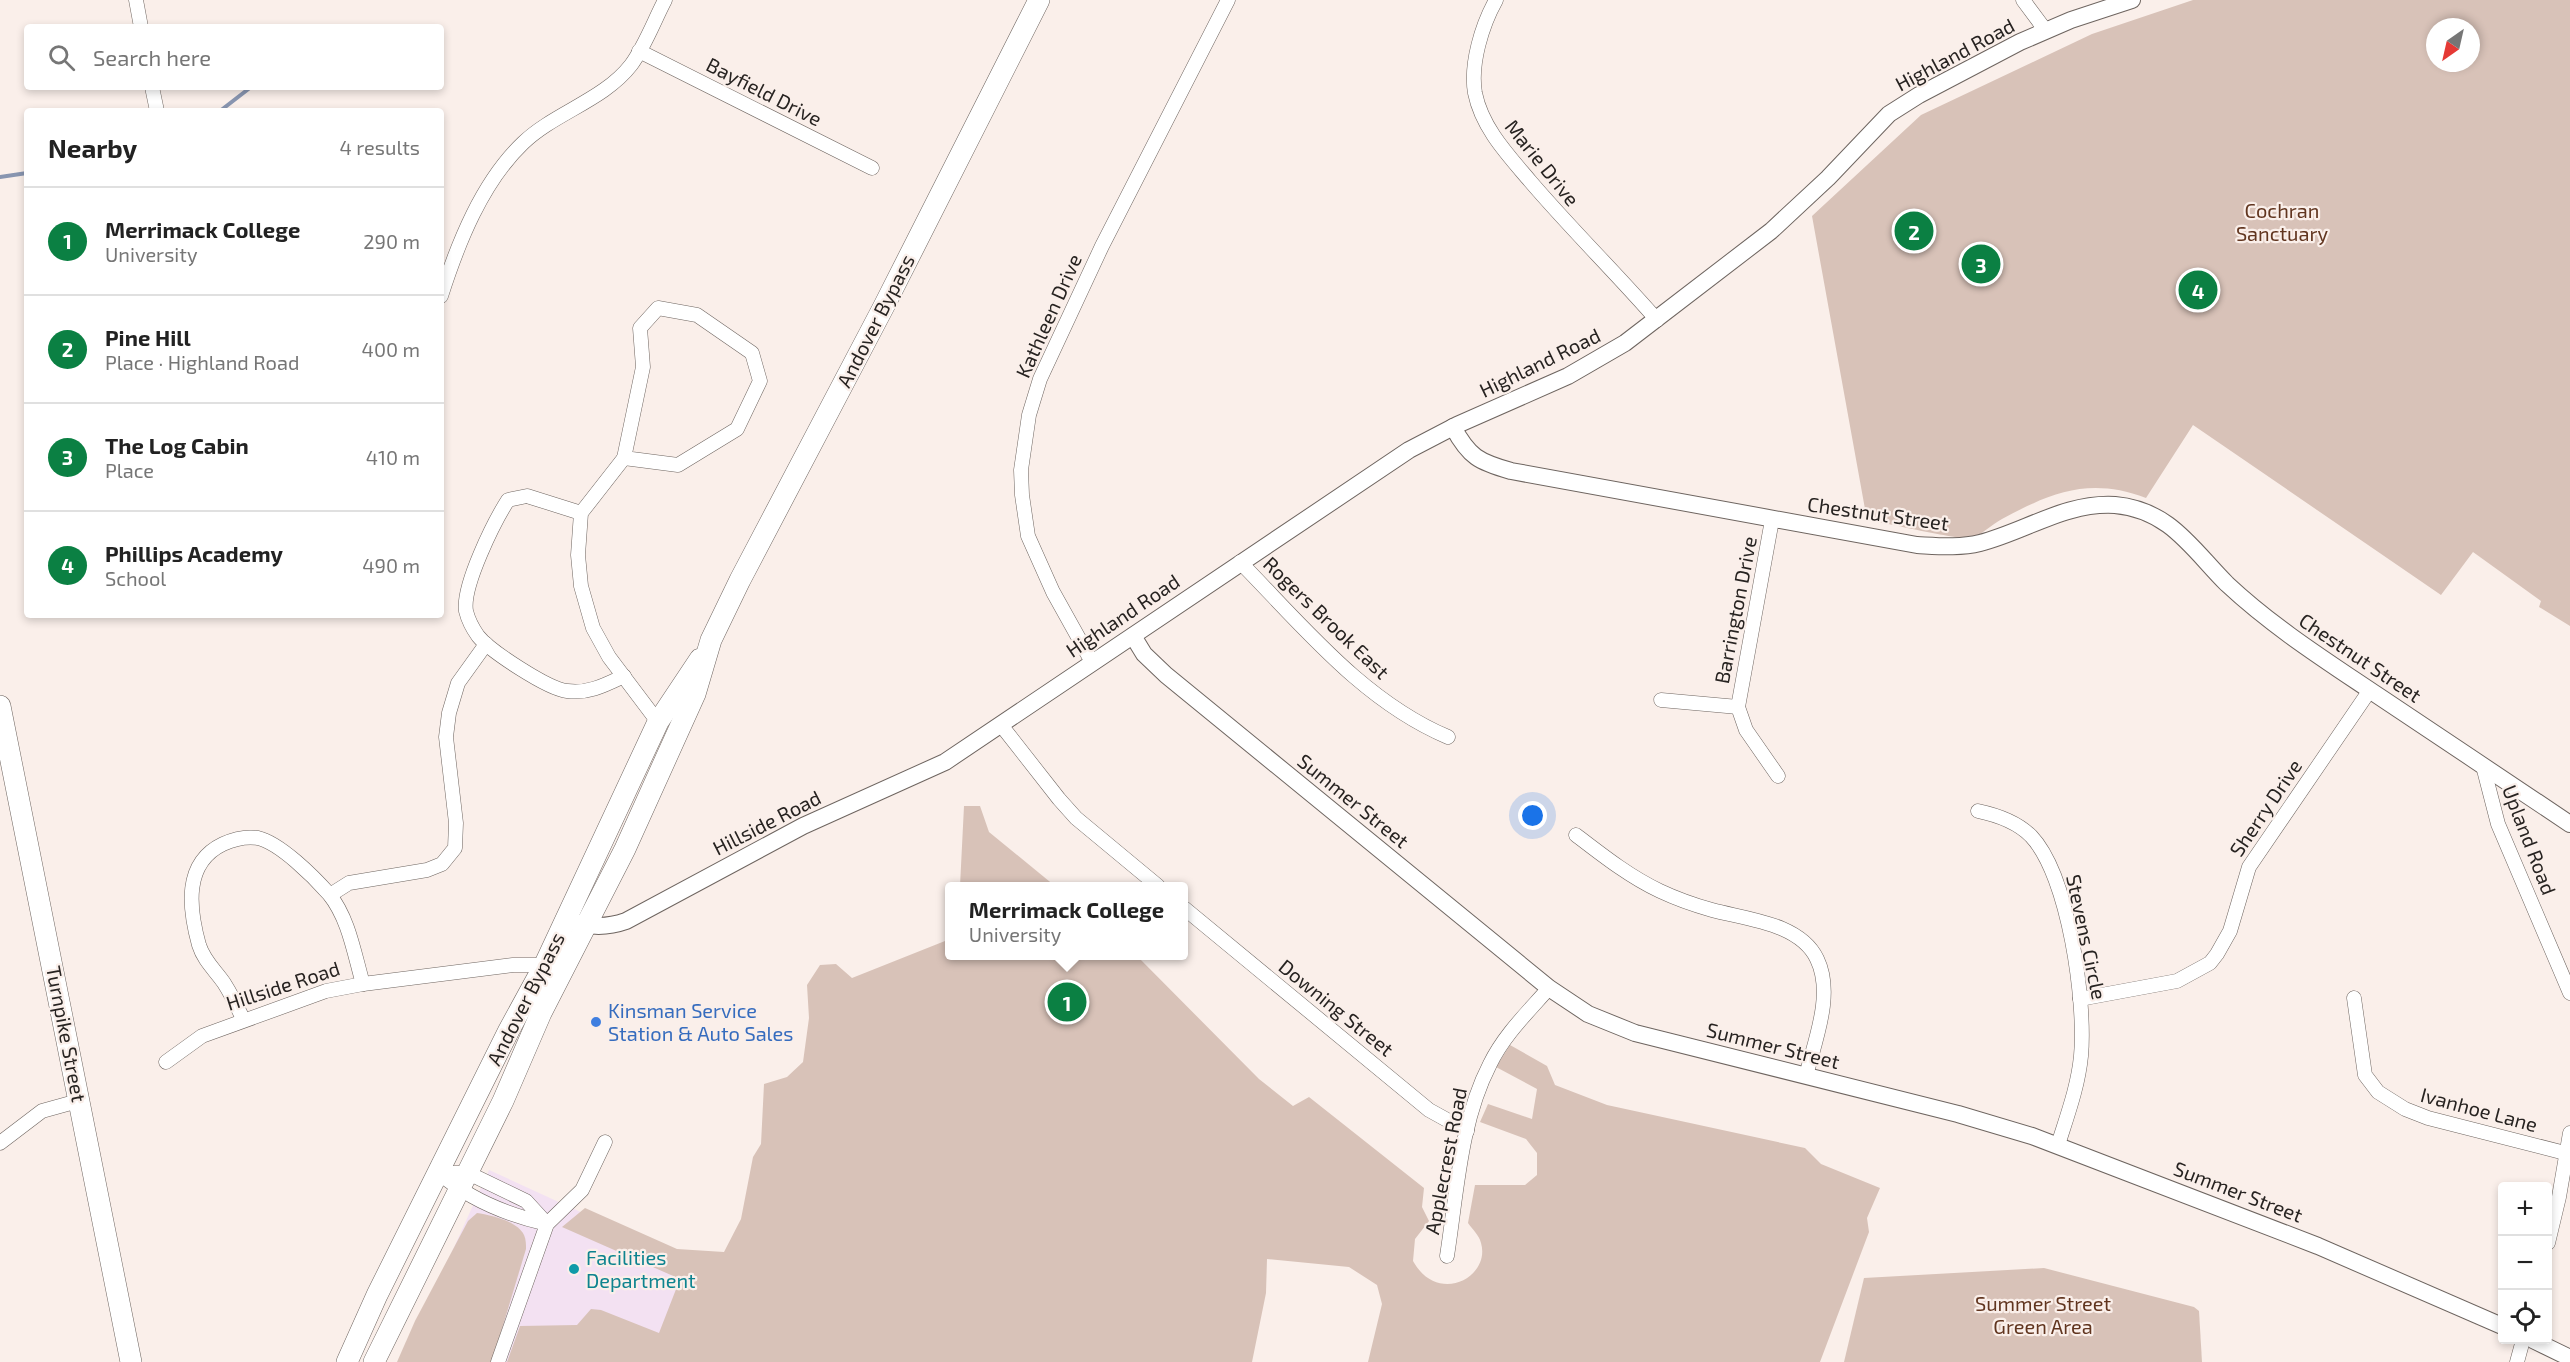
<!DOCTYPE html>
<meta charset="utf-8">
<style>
:root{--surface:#fff;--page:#f6f6f6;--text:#222;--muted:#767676;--line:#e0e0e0;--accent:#0b8043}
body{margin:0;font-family:"Exo 2",sans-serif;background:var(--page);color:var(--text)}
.controls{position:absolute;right:18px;bottom:18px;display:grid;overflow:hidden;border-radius:6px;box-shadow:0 3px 9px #0003}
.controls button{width:54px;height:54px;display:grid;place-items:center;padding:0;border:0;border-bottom:2px solid var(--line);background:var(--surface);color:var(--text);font:30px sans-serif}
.compass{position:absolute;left:2426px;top:18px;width:54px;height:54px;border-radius:50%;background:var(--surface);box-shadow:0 3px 9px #0003;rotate:214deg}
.you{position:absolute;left:1533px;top:816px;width:21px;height:21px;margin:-15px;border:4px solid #fff;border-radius:50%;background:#1a73e8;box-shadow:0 0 0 9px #1a73e833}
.badge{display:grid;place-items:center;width:39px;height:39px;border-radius:50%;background:var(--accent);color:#fff;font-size:20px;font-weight:700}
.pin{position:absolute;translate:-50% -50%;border:3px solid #fff;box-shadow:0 2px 6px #0006}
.popup{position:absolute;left:945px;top:882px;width:243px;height:78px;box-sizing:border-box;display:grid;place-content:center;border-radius:6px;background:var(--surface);filter:drop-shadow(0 2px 4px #0005);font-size:20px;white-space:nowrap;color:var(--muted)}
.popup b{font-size:22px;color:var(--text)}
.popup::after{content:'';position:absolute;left:50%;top:100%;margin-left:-12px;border:12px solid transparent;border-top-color:var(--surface)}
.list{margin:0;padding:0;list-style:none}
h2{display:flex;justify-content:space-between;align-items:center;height:78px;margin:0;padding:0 24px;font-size:26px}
h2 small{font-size:20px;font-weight:400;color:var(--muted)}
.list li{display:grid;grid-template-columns:39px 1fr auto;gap:18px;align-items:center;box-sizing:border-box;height:108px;padding:0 24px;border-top:2px solid var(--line)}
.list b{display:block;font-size:22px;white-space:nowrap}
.list p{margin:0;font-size:20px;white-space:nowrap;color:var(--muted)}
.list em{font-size:20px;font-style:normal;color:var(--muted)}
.icon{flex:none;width:33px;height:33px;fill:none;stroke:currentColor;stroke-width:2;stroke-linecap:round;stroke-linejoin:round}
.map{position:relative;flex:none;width:2570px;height:1362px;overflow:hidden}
.search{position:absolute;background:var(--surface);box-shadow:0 3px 9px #0003;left:24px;top:24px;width:420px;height:66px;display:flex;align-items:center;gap:15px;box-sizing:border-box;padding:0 21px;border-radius:6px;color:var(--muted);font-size:22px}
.panel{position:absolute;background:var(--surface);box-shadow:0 3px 9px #0003;left:24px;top:108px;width:420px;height:510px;border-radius:6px}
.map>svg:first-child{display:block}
.education{fill:#f3e1f2}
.green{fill:#d8c2b8;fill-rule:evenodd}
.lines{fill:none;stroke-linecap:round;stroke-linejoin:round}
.stream{stroke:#8895b0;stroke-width:4}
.minor-casing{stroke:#6e6560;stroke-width:15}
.tertiary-casing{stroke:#6e6560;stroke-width:18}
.primary-casing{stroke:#6e6560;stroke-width:22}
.trunk-casing{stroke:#6e6560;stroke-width:22}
.minor{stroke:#fff;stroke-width:14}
.tertiary{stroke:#fff;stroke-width:16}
.primary{stroke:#fff;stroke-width:21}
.trunk{stroke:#fff;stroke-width:21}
.shop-dot{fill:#3f7fe0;stroke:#faefea;stroke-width:2}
.culture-dot{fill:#0f9aa8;stroke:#faefea;stroke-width:2}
.labels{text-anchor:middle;stroke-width:4.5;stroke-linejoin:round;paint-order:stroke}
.street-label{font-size:20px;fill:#272321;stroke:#faefea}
.park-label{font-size:20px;fill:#61351f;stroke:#faefea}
.shop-label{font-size:20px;fill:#366cbe;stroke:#faefea;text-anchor:start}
.culture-label{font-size:20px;fill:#0d838f;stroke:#faefea;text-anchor:start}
</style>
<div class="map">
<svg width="2570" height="1362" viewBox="0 0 2570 1362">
<rect width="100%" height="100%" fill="#faefea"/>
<polygon class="education" points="489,1170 908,1362 402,1362"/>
<g class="green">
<path d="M2193 0H2570V626L2539 607 2541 601 2473 552 2441 595 2193 425 2146 498C2090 477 2052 492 2002 519 1992 524 1982 535 1971 538 1963 541 1882 522 1867 520L1812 216 1921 115 2092 34ZM2435 27H2471V63H2435Z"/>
<polygon points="964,806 980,806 989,832 1055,886 960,886"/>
<path d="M950 939V956H1137L1259 1079 1293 1106 1309 1097 1424 1188 1422 1207 1429 1221 1415 1239 1413 1261C1438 1306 1491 1277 1481 1243 1479 1235 1472 1229 1468 1223L1475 1185H1525L1537 1175V1153L1526 1139 1480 1122 1488 1104 1532 1119 1537 1089 1496 1067 1510 1045 1547 1066 1555 1085 1607 1105 1805 1148 1821 1164 1880 1188 1867 1218 1869 1232 1820 1362H1368L1382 1304 1377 1285 1349 1267 1267 1259 1266 1293 1252 1362H507L520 1326 577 1325 591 1309 601 1310 659 1333 680 1279 562 1227 585 1208 677 1249 724 1252 741 1219 753 1157 761 1144 764 1084 787 1077 803 1062 809 1018 807 985 820 965 836 964 852 978Z"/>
<path d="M477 1213C491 1215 517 1221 524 1235 526 1239 526 1245 526 1249L492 1362H397L415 1321 468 1221Z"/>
<polygon points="2044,1268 2194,1307 2199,1311 2202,1362 1844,1362 1864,1278"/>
</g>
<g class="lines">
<g class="stream">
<polyline points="220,111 251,87"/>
<polyline points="0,177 27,173"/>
</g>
<defs>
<g id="minor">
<polyline points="136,0 141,27"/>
<path d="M1496 0C1482 25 1470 64 1475 93 1482 128 1508 155 1530 181 1571 229 1616 273 1657 320"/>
<polyline points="2023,0 2046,31"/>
<polyline points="639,51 872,168"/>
<polyline points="152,87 157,111"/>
<path d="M441 296C458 243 482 182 523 143 554 113 604 100 631 65 645 46 654 21 665 0"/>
<polygon points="658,308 697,315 752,353 760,381 737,429 678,465 624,458 643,367 640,328"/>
<polyline points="624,458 581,513 578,555 581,586 593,628 609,657 658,722"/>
<path d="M581 513 527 496 508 500C494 522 462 586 466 611 468 619 473 629 478 636 490 651 548 689 567 691 588 694 605 685 624 676"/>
<polyline points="1772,520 1738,707 1746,730 1778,776"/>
<path d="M1240 562C1303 626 1363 701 1448 737"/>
<polyline points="1092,662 1053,592 1028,536 1022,495 1021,470 1029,415 1040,379 1102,246 1228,0"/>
<polyline points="1661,700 1738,707"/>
<polyline points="1001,725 1059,799 1076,818 1158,886"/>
<polyline points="2483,766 2498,824 2570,993"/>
<path d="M1978 811C1997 815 2017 822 2031 836 2069 876 2086 1003 2081 1056 2078 1087 2067 1116 2058 1145"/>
<path d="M1576 835C1602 855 1630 877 1660 891 1677 899 1694 905 1712 910 1745 919 1800 923 1817 959 1834 994 1815 1040 1806 1076"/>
<polyline points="330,895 349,883 427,870 442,864 455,848 456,823 446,737 449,713 458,683 486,644"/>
<polyline points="1184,908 1429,1110 1467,1131"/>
<polyline points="2354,998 2365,1075 2378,1092 2405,1109 2428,1118 2565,1153"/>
<polyline points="2080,999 2177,981 2210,963 2217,954 2230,931 2249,867 2370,690"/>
<path d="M243 1019C237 1006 231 994 224 983 215 970 204 961 199 945 189 909 183 863 223 844 234 839 245 836 258 838 280 843 314 877 329 894 349 919 354 953 363 984"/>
<polyline points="166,1062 202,1036 326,991 363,984 513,965 551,965"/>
<polyline points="0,1143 42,1111 78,1101"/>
<path d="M439 1173H468L526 1201 547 1224C508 1215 470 1200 439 1173Z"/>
<polyline points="2548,1243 2559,1197 2570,1133"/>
<path d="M1447 1256C1457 1192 1460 1122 1490 1064 1504 1035 1528 1012 1549 988"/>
<polyline points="498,1362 547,1224 582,1190 605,1142"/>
<polyline points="2517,1362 2523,1340"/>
</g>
<g id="tertiary">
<path d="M1453 427C1469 457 1479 462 1511 471L1917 545C1938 546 1960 548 1980 543 2026 531 2066 502 2115 505 2170 510 2192 549 2227 584 2273 627 2325 660 2377 695 2441 738 2506 781 2570 824"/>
<polyline points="1133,636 1144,654 1166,675 1549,988 1588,1014 1635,1033 1958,1114 2032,1136 2318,1246 2502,1326"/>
<path d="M575 922C593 928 609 927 626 921L803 826 945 762 1409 450 1457 425 1568 376 1625 343 1771 231 1828 178 1889 114 1919 95 2020 42 2071 20 2132 0"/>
<polyline points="2533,1340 2570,1358"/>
</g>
<g id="primary">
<polyline points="347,1362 377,1295 509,1030 545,964 658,722 700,659"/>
<polyline points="374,1362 503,1101 541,1013 625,849 695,694 711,640 740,580 884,306 1039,0"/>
</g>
<polyline id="trunk" points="0,706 131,1362"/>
</defs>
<use href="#minor" class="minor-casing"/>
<use href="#tertiary" class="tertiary-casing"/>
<use href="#primary" class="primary-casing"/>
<use href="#trunk" class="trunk-casing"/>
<use href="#minor" class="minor"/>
<use href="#tertiary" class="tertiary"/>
<use href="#primary" class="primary"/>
<use href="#trunk" class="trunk"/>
</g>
<circle class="shop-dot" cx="596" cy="1022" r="6"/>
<circle class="culture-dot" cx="574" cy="1269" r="6"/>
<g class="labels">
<g class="street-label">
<text transform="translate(1955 55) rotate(-28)" y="7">Highland Road</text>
<text transform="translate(764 92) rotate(27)" y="7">Bayfield Drive</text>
<text transform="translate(1542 163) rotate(51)" y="7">Marie Drive</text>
<text transform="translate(1049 316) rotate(-66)" y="7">Kathleen Drive</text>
<text transform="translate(876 321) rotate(-63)" y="7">Andover Bypass</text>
<text transform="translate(1540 363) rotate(-26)" y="7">Highland Road</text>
<text transform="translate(1878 514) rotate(8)" y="7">Chestnut Street</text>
<text transform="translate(1736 610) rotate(-79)" y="7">Barrington Drive</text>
<text transform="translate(1123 616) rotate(-34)" y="7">Highland Road</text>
<text transform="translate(1326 618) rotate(44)" y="7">Rogers Brook East</text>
<text transform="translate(2360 658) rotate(34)" y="7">Chestnut Street</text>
<text transform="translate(1353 801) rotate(39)" y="7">Summer Street</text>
<text transform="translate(2266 808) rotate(-56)" y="7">Sherry Drive</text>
<text transform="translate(767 823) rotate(-27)" y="7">Hillside Road</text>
<text transform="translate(2529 840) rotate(69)" y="7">Upland Road</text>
<text transform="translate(2086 937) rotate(78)" y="7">Stevens Circle</text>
<text transform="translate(283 986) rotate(-18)" y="7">Hillside Road</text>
<text transform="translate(526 999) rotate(-63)" y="7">Andover Bypass</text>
<text transform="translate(1336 1008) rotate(39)" y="7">Downing Street</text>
<text transform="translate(66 1034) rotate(79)" y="7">Turnpike Street</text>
<text transform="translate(1773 1046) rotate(14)" y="7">Summer Street</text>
<text transform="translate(2479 1110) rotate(15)" y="7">Ivanhoe Lane</text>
<text transform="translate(1446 1161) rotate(-79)" y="7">Applecrest Road</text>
<text transform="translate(2238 1192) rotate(21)" y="7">Summer Street</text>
</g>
<g class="park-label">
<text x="2282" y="218">Cochran<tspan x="2282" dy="23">Sanctuary</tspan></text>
<text x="2043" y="1311">Summer Street<tspan x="2043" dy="23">Green Area</tspan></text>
</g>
<g class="shop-label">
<text x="608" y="1018">Kinsman Service<tspan x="608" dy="23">Station &amp; Auto Sales</tspan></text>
</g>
<g class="culture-label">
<text x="586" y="1265">Facilities<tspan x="586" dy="23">Department</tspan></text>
</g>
</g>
</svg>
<div class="controls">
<button>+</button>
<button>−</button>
<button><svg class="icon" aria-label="locate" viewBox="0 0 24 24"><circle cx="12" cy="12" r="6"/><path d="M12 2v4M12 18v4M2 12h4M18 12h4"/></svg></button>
</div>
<svg class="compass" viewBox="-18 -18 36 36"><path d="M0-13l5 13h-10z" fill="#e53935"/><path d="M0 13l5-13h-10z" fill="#767676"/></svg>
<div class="you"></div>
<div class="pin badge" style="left:1067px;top:1002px">1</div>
<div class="popup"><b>Merrimack College</b>University</div>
<div class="pin badge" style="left:1914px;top:231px">2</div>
<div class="pin badge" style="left:1981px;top:264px">3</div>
<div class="pin badge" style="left:2198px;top:290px">4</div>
<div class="search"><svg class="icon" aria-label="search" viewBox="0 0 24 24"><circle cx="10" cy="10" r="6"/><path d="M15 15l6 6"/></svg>Search here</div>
<section class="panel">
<h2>Nearby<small>4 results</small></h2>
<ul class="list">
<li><span class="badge">1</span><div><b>Merrimack College</b><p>University</p></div><em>290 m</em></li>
<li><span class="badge">2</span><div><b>Pine Hill</b><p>Place · Highland Road</p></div><em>400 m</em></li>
<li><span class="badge">3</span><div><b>The Log Cabin</b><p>Place</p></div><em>410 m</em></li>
<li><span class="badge">4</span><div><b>Phillips Academy</b><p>School</p></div><em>490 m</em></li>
</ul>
</section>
</div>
